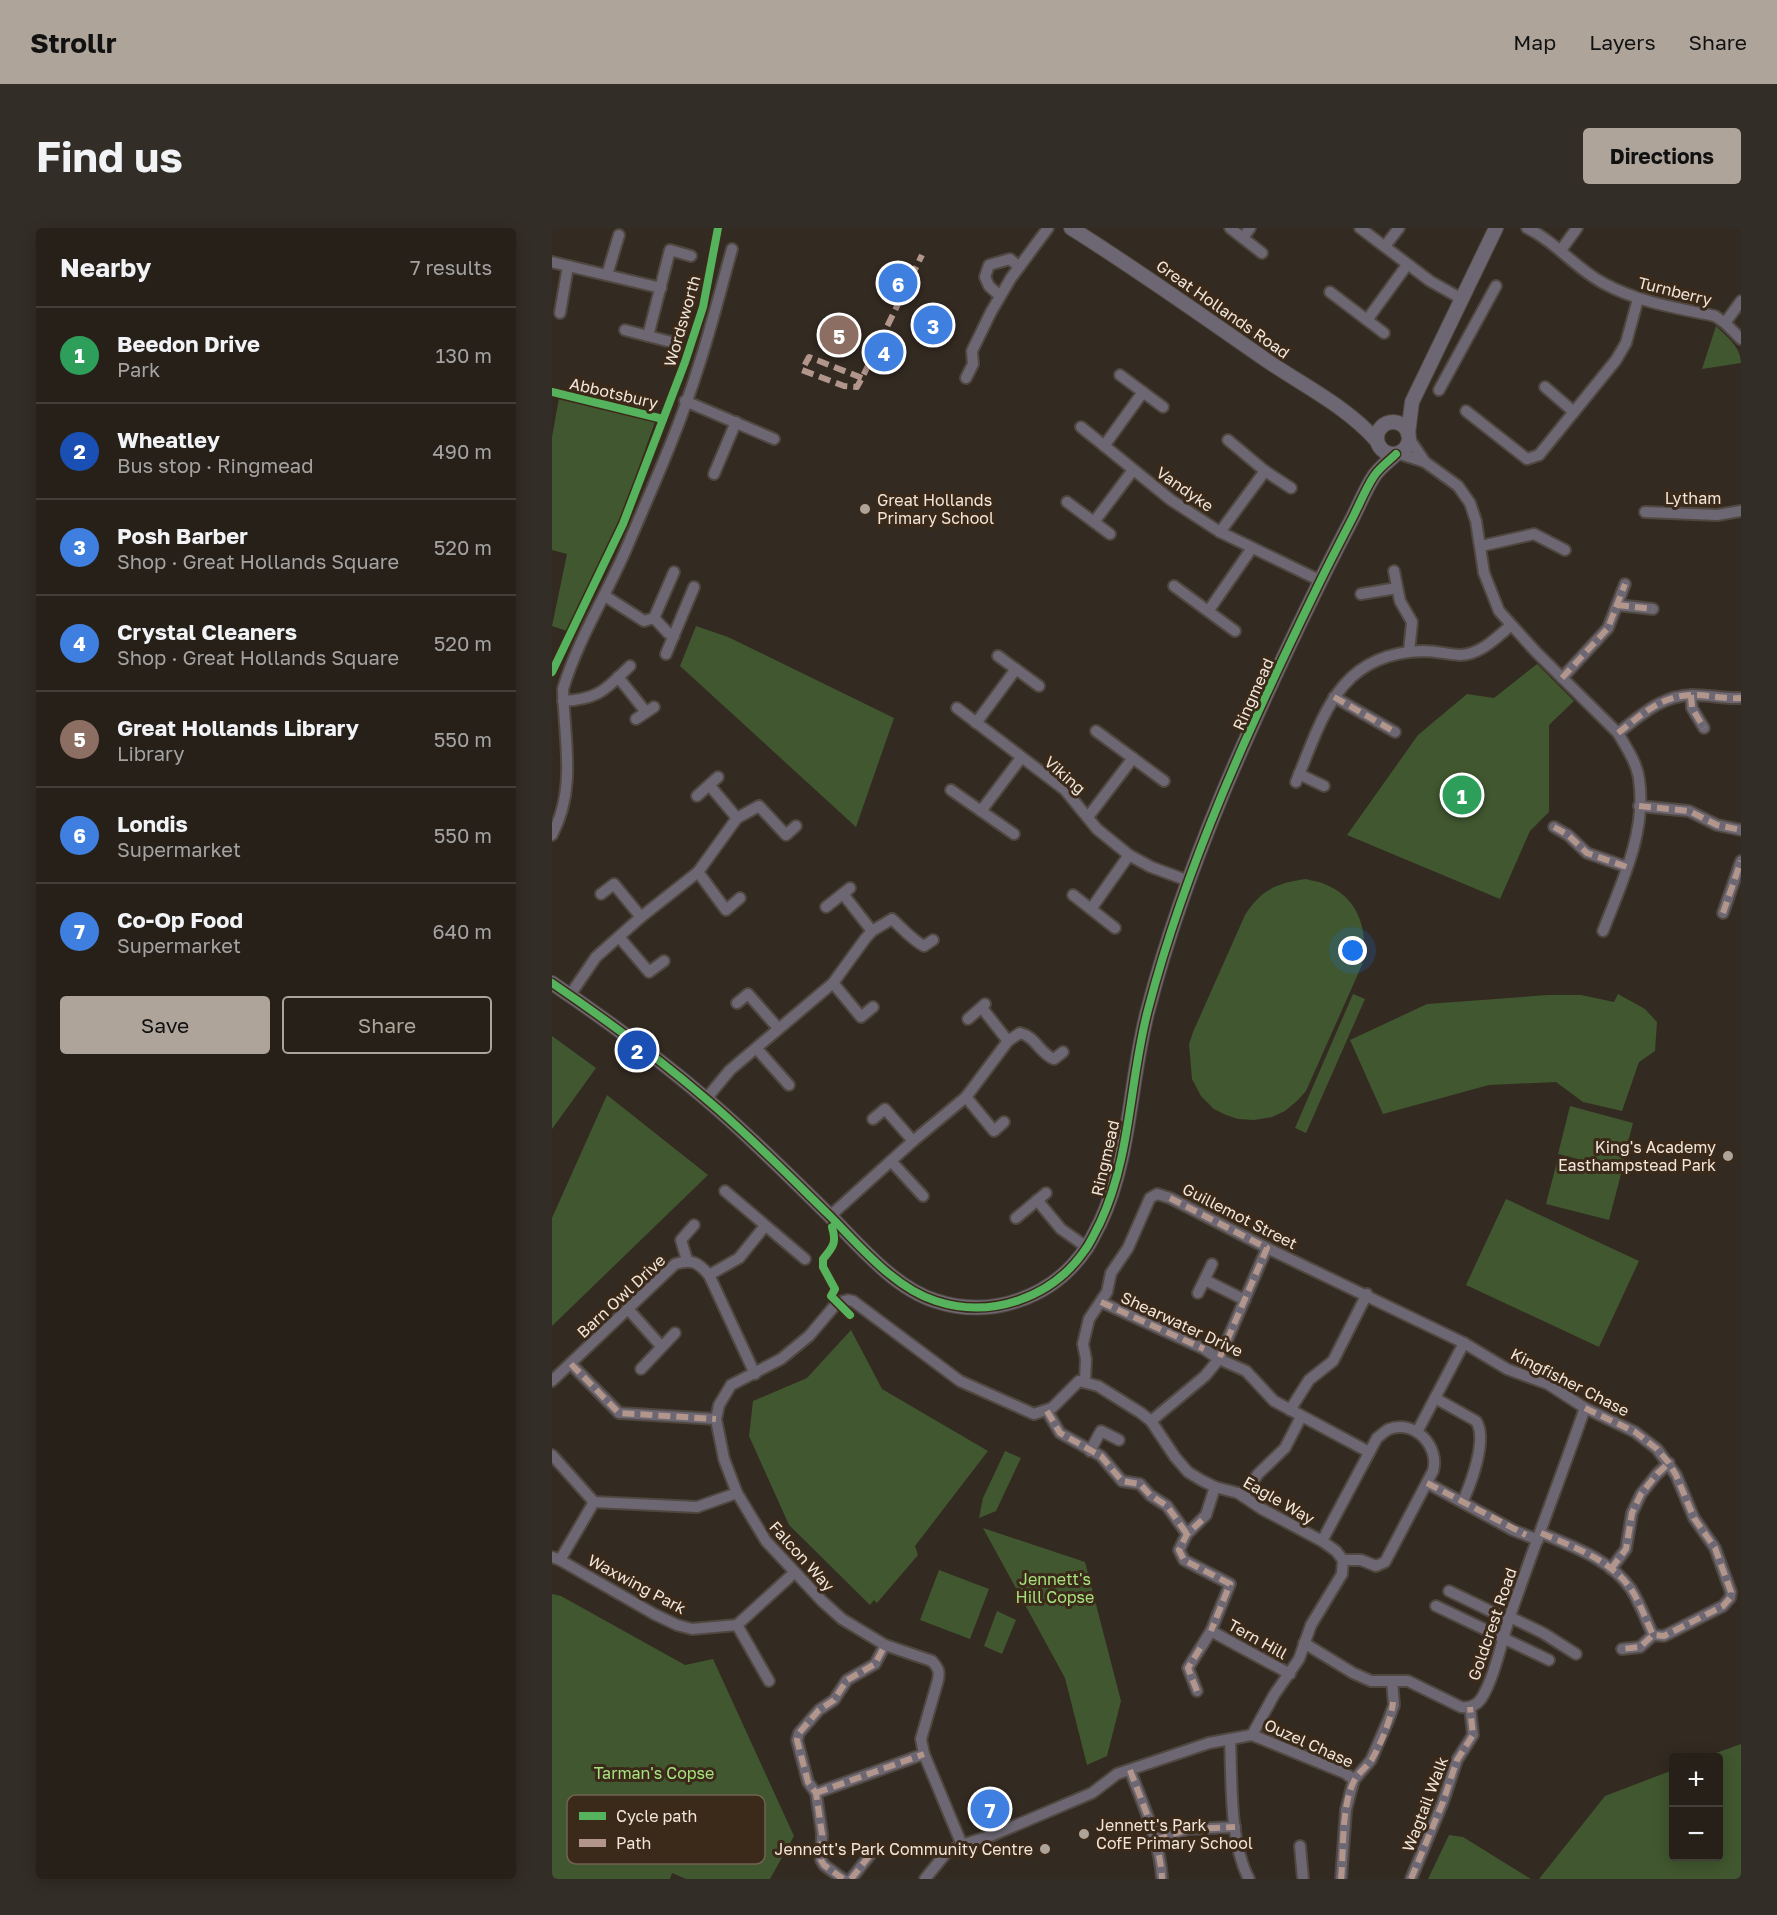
<!DOCTYPE html>
<meta charset="utf-8">
<style>
:root{--surface:#262019;--page:#322d26;--text:#f1f3f6;--muted:#a4a3a2;--line:#423e38;--accent:#aea49a}
body{margin:0;font-family:"Golos Text",sans-serif;background:var(--page);color:var(--text)}
.controls{position:absolute;right:18px;bottom:18px;display:grid;overflow:hidden;border-radius:6px;box-shadow:0 3px 15px #0003}
.controls button{width:54px;height:54px;display:grid;place-items:center;padding:0;border:0;border-bottom:2px solid var(--line);background:var(--surface);color:var(--text);font:30px sans-serif}
.you{position:absolute;left:801px;top:723px;width:21px;height:21px;margin:-15px;border:4px solid #fff;border-radius:50%;background:#1a73e8;box-shadow:0 0 0 9px #1a73e833}
.badge{display:grid;place-items:center;width:39px;height:39px;border-radius:50%;background:var(--accent);color:#fff;font-size:20px;font-weight:700}
.pin{position:absolute;translate:-50% -50%;border:3px solid #fff;box-shadow:0 2px 6px #0006}
.list{margin:0;padding:0;list-style:none}
h2{display:flex;justify-content:space-between;align-items:center;height:78px;margin:0;padding:0 24px;font-size:26px}
h2 small{font-size:20px;font-weight:400;color:var(--muted)}
.list li{display:grid;grid-template-columns:39px 1fr auto;gap:18px;align-items:center;box-sizing:border-box;height:96px;padding:0 24px;border-top:2px solid var(--line)}
.list b{display:block;font-size:22px;white-space:nowrap}
.list p{margin:0;font-size:20px;white-space:nowrap;color:var(--muted)}
.list em{font-size:20px;font-style:normal;color:var(--muted)}
.actions{display:flex;gap:12px;padding:18px 24px}
.actions a{flex:1;padding:14px 0;border:2px solid var(--accent);border-radius:6px;text-align:center;font-size:21px;color:var(--accent)}
.actions .main{background:var(--accent);color:#111}
.map{position:relative;flex:none;width:1189px;height:1651px;overflow:hidden;border-radius:6px}
header{display:flex;align-items:center;gap:36px;box-sizing:border-box;height:84px;padding:0 30px;background:var(--accent);color:#111}
header strong{font-size:28px}
nav{display:flex;gap:33px;margin-inline-start:auto;font-size:21px}
.intro{display:flex;align-items:center;justify-content:space-between;box-sizing:border-box;height:144px;padding:0 36px}
h1{margin:0;font-size:42px}
.button{padding:15px 27px;border-radius:6px;background:var(--accent);color:#111;font-size:21px;font-weight:700}
main{display:flex;gap:36px;padding:0 36px}
aside{flex:1;background:var(--surface);border-radius:6px;box-shadow:0 3px 15px #0003}
.map>svg:first-child{display:block}
.green{fill:#41572f}
.lines{fill:none;stroke-linecap:round;stroke-linejoin:round}
.minor-casing{stroke:#504840;stroke-width:14}
.tertiary-casing{stroke:#504840;stroke-width:16}
.minor{stroke:#6c6772;stroke-width:10}
.tertiary{stroke:#6c6772;stroke-width:14}
.quiet{stroke:#b2968c;stroke-width:6;stroke-dasharray:12 6;stroke-linecap:butt}
.cycleway-casing{stroke:#3b2a19;stroke-width:11}
.cycleway{stroke:#56b35d;stroke-width:8}
.poi-dot{fill:#aea49a;stroke:#3b2a19;stroke-width:2}
.labels{text-anchor:middle;stroke-width:6;stroke-linejoin:round;paint-order:stroke}
.street-label{font-size:16px;fill:#f1e6db;stroke:#3b2a19}
.poi-label{font-size:16px;fill:#f1e6db;stroke:#3b2a19;text-anchor:start}
.park-label{font-size:16px;fill:#a6e37e;stroke:#3b2a19}
.key{fill:#3b2a19;stroke:#726253;stroke-width:1.5}
.key-label{font-size:16px;fill:#f1e6db}
</style>
<header>
<strong>Strollr</strong>
<nav><a>Map</a><a>Layers</a><a>Share</a></nav>
</header>
<div class="intro"><h1>Find us</h1><a class="button">Directions</a></div>
<main>
<aside>
<h2>Nearby<small>7 results</small></h2>
<ul class="list">
<li><span class="badge" style="background:#2e9e5b">1</span><div><b>Beedon Drive</b><p>Park</p></div><em>130 m</em></li>
<li><span class="badge" style="background:#1a4fb4">2</span><div><b>Wheatley</b><p>Bus stop · Ringmead</p></div><em>490 m</em></li>
<li><span class="badge" style="background:#3f7fe0">3</span><div><b>Posh Barber</b><p>Shop · Great Hollands Square</p></div><em>520 m</em></li>
<li><span class="badge" style="background:#3f7fe0">4</span><div><b>Crystal Cleaners</b><p>Shop · Great Hollands Square</p></div><em>520 m</em></li>
<li><span class="badge" style="background:#8d6e63">5</span><div><b>Great Hollands Library</b><p>Library</p></div><em>550 m</em></li>
<li><span class="badge" style="background:#3f7fe0">6</span><div><b>Londis</b><p>Supermarket</p></div><em>550 m</em></li>
<li><span class="badge" style="background:#3f7fe0">7</span><div><b>Co-Op Food</b><p>Supermarket</p></div><em>640 m</em></li>
</ul>
<div class="actions"><a class="main">Save</a><a>Share</a></div>
</aside>
<div class="map">
<svg width="1189" height="1651" viewBox="0 0 1189 1651">
<rect width="100%" height="100%" fill="#332a21"/>
<g class="green">
<path d="M1164 98C1175 109 1189 119 1189 135L1150 141Z"/>
<polygon points="7,170 103,194 71,284 15,403 0,398 15,326 0,322 0,209"/>
<polygon points="144,398 176,409 342,490 304,599 128,438"/>
<polygon points="985,436 1022,473 997,497 997,584 978,603 948,671 795,607 866,507 915,466 942,470"/>
<path d="M754 651C761 653 770 654 777 658 808 672 817 706 810 737L754 863 746 872 733 883 720 889 702 892 686 891 674 887 662 881 649 868 640 851 637 816 641 804 693 687C709 662 724 655 754 651Z"/>
<polygon points="801,766 813,771 754,905 743,900"/>
<polygon points="1066,766 1093,781 1105,794 1103,823 1087,834 1070,883 1031,874 1004,854 937,857 831,886 798,812 875,776 996,767 1029,767 1062,774"/>
<polygon points="0,808 44,840 0,901"/>
<polygon points="55,867 156,947 0,1098 0,990"/>
<polygon points="1018,878 1081,895 1069,942 1006,926"/>
<polygon points="1006,930 1069,946 1057,992 994,976"/>
<polygon points="954,971 1087,1033 1047,1119 914,1057"/>
<polygon points="299,1102 330,1161 436,1223 363,1318 366,1327 325,1375 322,1372 318,1377 237,1297 197,1208 201,1173 255,1150"/>
<polygon points="453,1223 469,1230 444,1283 427,1290 431,1270"/>
<polygon points="431,1300 533,1334 569,1473 555,1528 535,1537 513,1450"/>
<polygon points="387,1342 437,1361 418,1411 368,1392"/>
<polygon points="0,1366 9,1368 133,1437 161,1431 242,1608 218,1651 134,1651 120,1645 118,1651 0,1651"/>
<polygon points="445,1383 464,1392 450,1426 432,1418"/>
<polygon points="1189,1516 1189,1651 987,1651 1053,1568 1121,1542 1122,1628 1166,1628 1166,1530 1153,1529"/>
<polygon points="897,1607 911,1609 979,1651 876,1651"/>
</g>
<g class="lines">
<defs>
<g id="minor">
<polyline points="678,0 710,25"/>
<polyline points="808,0 878,53 910,71"/>
<path d="M975 0C1004 14 1023 40 1051 55 1086 74 1124 80 1163 88L1173 95 1189 111"/>
<polyline points="691,10 698,0"/>
<polyline points="833,18 847,0"/>
<polyline points="1009,22 1025,0"/>
<polyline points="0,34 109,60"/>
<polyline points="55,47 67,7"/>
<polyline points="778,64 832,105"/>
<polyline points="448,68 437,58 433,49 437,37 458,31 467,39"/>
<polyline points="8,85 16,38"/>
<polyline points="815,92 855,37"/>
<polyline points="1173,95 1189,73"/>
<polyline points="73,102 123,115"/>
<polyline points="96,108 118,22 139,28"/>
<polyline points="568,147 611,179"/>
<polyline points="414,150 421,136 420,123 439,84 459,50 496,0"/>
<polyline points="993,159 1022,184"/>
<polyline points="887,162 944,58"/>
<polyline points="133,173 222,211"/>
<polyline points="914,183 975,231 987,227 1064,132 1074,115 1086,71"/>
<polyline points="529,199 619,272 668,304 769,353"/>
<path d="M856 209 873 234 906 258 918 275 924 293 932 345 947 383 984 424 1066 505C1074 519 1085 535 1087 551 1095 604 1069 656 1051 703"/>
<polyline points="676,212 713,243 739,260"/>
<polyline points="552,218 591,164"/>
<polyline points="845,225 873,234"/>
<polyline points="162,246 184,194"/>
<polyline points="515,274 558,306"/>
<polyline points="1093,284 1165,287 1189,283"/>
<polyline points="542,294 581,242"/>
<polyline points="668,304 713,243"/>
<polyline points="929,318 982,306 1013,322"/>
<polyline points="842,343 848,373 860,394 857,424"/>
<polyline points="622,358 683,403"/>
<polyline points="809,366 845,360"/>
<polyline points="53,368 92,393 102,390 122,344"/>
<polyline points="1065,377 1101,381"/>
<polyline points="657,382 700,320"/>
<polyline points="102,390 116,405 122,408"/>
<polyline points="114,426 142,359"/>
<polyline points="446,428 487,458"/>
<polyline points="66,449 94,484"/>
<polyline points="1010,450 1056,400 1073,356"/>
<polyline points="1139,467 1140,480 1152,500"/>
<polyline points="782,469 843,504"/>
<path d="M11 473C47 471 53 462 78 438"/>
<polyline points="405,480 513,562 545,601 577,627 599,639 637,653"/>
<polyline points="84,491 102,479"/>
<polyline points="424,495 464,441"/>
<polyline points="544,503 612,553"/>
<path d="M1066 505C1089 487 1110 467 1141 467 1157 467 1173 471 1189 470"/>
<polyline points="747,546 772,558"/>
<path d="M744 554C771 489 786 425 871 423 883 423 895 426 907 427 928 427 944 410 958 398"/>
<polyline points="158,558 185,590"/>
<polyline points="399,562 462,606"/>
<polyline points="145,568 166,549"/>
<polyline points="1087,578 1137,583 1165,597 1189,602"/>
<polyline points="429,583 469,530"/>
<polyline points="536,589 581,530"/>
<polyline points="1002,599 1016,607 1035,625 1075,639"/>
<path d="M0 607C25 560 12 511 11 461 26 411 55 366 75 319 100 260 127 201 146 140 159 101 169 60 180 21"/>
<polyline points="146,644 174,682 188,670"/>
<polyline points="49,666 62,656 89,689"/>
<polyline points="291,666 320,703"/>
<polyline points="521,667 563,700"/>
<polyline points="274,679 298,660"/>
<polyline points="539,681 577,627"/>
<polyline points="1171,685 1189,633"/>
<polyline points="67,709 97,744 112,733"/>
<polyline points="281,755 309,789 321,779"/>
<polyline points="18,767 44,729 89,689 146,644 185,590 207,578 234,607 244,598"/>
<polyline points="185,775 196,766 226,800"/>
<polyline points="430,780 456,813"/>
<polyline points="416,791 433,776"/>
<polyline points="205,821 237,857"/>
<polyline points="414,869 442,903 452,894"/>
<path d="M154 871 178 842 281 755 313 711 320 703 340 691C350 700 360 712 372 718L381 712"/>
<polyline points="321,891 333,881 361,913"/>
<polyline points="339,933 371,968"/>
<polyline points="173,963 253,1031"/>
<polyline points="485,972 509,1001 536,1020"/>
<path d="M278 988 361 913 414 869 456 813 468 805C484 809 488 826 502 831L511 824"/>
<polyline points="464,990 494,965"/>
<polyline points="135,1032 129,1012 142,997"/>
<polyline points="157,1047 187,1030 213,998"/>
<polyline points="653,1052 693,1072"/>
<polyline points="646,1065 660,1036"/>
<polyline points="549,1074 652,1121 667,1131 694,1143 722,1173 817,1224"/>
<polyline points="76,1081 109,1118"/>
<polyline points="19,1136 67,1185 164,1191"/>
<polyline points="89,1141 123,1105"/>
<path d="M0 1153 123 1036C140 1031 146 1034 157 1047L203 1146"/>
<polyline points="533,1153 534,1131 531,1116 537,1091 555,1064 559,1045 576,1020 598,970 605,966 618,970 715,1020 912,1115 955,1141 996,1156 1033,1180 1083,1204 1105,1221 1124,1247 1142,1290 1163,1320 1179,1364 1178,1370 1171,1378 1112,1408 1101,1407 1088,1419 1070,1421"/>
<path d="M883 1170 924 1193C936 1211 919 1255 911 1273"/>
<polyline points="738,1182 757,1152 781,1133 815,1066"/>
<polyline points="495,1183 508,1205 549,1228 570,1253 588,1256 598,1267 615,1278 635,1306"/>
<polyline points="599,1193 653,1148 667,1131 715,1020"/>
<polyline points="865,1204 912,1115"/>
<polyline points="538,1223 549,1203 567,1212"/>
<polyline points="0,1227 42,1274 145,1279 185,1265"/>
<polyline points="875,1255 961,1302 986,1312"/>
<polyline points="691,1268 706,1246 733,1220 749,1189"/>
<path d="M989 1305C1021 1319 1058 1331 1079 1361 1088 1375 1094 1392 1101 1407"/>
<path d="M770 1313 825 1210C829 1207 833 1203 837 1201 863 1191 888 1219 881 1243L833 1334 824 1338 809 1332H791"/>
<polyline points="0,1329 8,1332 42,1274"/>
<polyline points="8,1332 102,1386 125,1397 140,1401 185,1397 242,1345"/>
<polyline points="1059,1341 1074,1321 1080,1285 1089,1266 1105,1246 1117,1235"/>
<polyline points="897,1363 957,1392"/>
<polyline points="884,1378 997,1432"/>
<polyline points="958,1389 991,1405 1024,1426"/>
<polyline points="185,1397 217,1453"/>
<polyline points="659,1403 738,1446"/>
<path d="M752 1415 801 1445 819 1453H856L909 1479C917 1480 924 1478 929 1471 942 1451 950 1412 958 1388 982 1318 1009 1249 1033 1180"/>
<polyline points="645,1463 636,1440 659,1403 678,1356 632,1332 627,1322 635,1306 654,1287 663,1259"/>
<polyline points="700,1507 793,1545 802,1552"/>
<path d="M678 1511C680 1554 677 1613 697 1651"/>
<path d="M578 1542C591 1577 608 1613 610 1651"/>
<polyline points="264,1565 372,1526"/>
<polyline points="604,1612 636,1601 683,1599"/>
<path d="M410 1617 372 1526 369 1511 386 1452C388 1443 386 1440 380 1433L333 1417 290 1391 270 1373 214 1313 185 1265 172 1231 164 1191 167 1177 179 1157 229 1131 257 1108 285 1075 296 1072 301 1073 408 1153 482 1186 500 1180 527 1153 546 1158 589 1185 599 1193 623 1229 636 1244 649 1252 663 1259 686 1265 710 1281 770 1313 784 1323 791 1332 790 1346 759 1397 747 1431 722 1467 700 1507"/>
<polyline points="748,1618 751,1651"/>
<polyline points="291,1651 272,1637 269,1632 270,1606 264,1565 256,1554 245,1512 247,1505 267,1482 282,1472 295,1452 323,1436 333,1417"/>
<polyline points="299,1651 318,1627"/>
<polyline points="373,1651 394,1625 410,1617 441,1607 540,1565 565,1546 657,1515 700,1507"/>
<polyline points="789,1651 794,1582 798,1566 802,1552 819,1532 836,1493 842,1477 840,1453"/>
<polyline points="859,1651 891,1574 905,1532 921,1507 918,1479"/>
</g>
<g id="tertiary">
<path d="M519 0C586 42 649 87 714 132 752 158 794 178 825 213"/>
<circle cx="841" cy="210" r="16"/>
<polyline points="856,206 860,174 944,0"/>
<path d="M0 755C53 791 105 829 154 871 197 907 237 948 277 987 307 1017 342 1060 384 1073 439 1091 500 1070 533 1022 539 1014 543 1004 548 995 580 927 577 850 597 778 634 637 699 495 763 364 775 339 788 314 801 289 808 275 814 260 822 248 828 239 837 233 844 226"/>
</g>
</defs>
<use href="#minor" class="minor-casing"/>
<use href="#tertiary" class="tertiary-casing"/>
<use href="#minor" class="minor"/>
<use href="#tertiary" class="tertiary"/>
<g class="quiet">
<polyline points="310,150 257,129 250,142 292,158 305,159 310,150 370,27"/>
<polyline points="1065,377 1101,381"/>
<polyline points="1010,450 1056,400 1073,356"/>
<polyline points="1139,467 1140,480 1152,500"/>
<polyline points="782,469 843,504"/>
<path d="M1066 505C1089 487 1110 467 1141 467 1157 467 1173 471 1189 470"/>
<polyline points="1087,578 1137,583 1165,597 1189,602"/>
<polyline points="1002,599 1016,607 1035,625 1075,639"/>
<polyline points="1171,685 1189,633"/>
<polyline points="618,970 715,1020 667,1131"/>
<polyline points="549,1074 652,1121"/>
<polyline points="19,1136 67,1185 164,1191"/>
<polyline points="1033,1180 1083,1204 1105,1221 1117,1235 1124,1247 1142,1290 1163,1320 1179,1364 1178,1370 1171,1378 1112,1408 1101,1407 1088,1419 1070,1421"/>
<polyline points="495,1183 508,1205 549,1228 570,1253 588,1256 598,1267 615,1278 635,1306"/>
<polyline points="875,1255 974,1307"/>
<polyline points="650,1292 635,1306 627,1322 632,1332 678,1356 659,1403"/>
<path d="M989 1305C1021 1319 1058 1331 1079 1361 1088 1375 1094 1392 1101 1407"/>
<polyline points="1059,1341 1074,1321 1080,1285 1089,1266 1105,1246 1117,1235"/>
<polyline points="645,1463 636,1440 649,1419"/>
<path d="M578 1542C591 1577 608 1613 610 1651"/>
<polyline points="264,1565 372,1526"/>
<polyline points="604,1612 636,1601 683,1599"/>
<polyline points="291,1651 272,1637 269,1632 270,1606 264,1565 256,1554 245,1512 247,1505 267,1482 282,1472 295,1452 323,1436 333,1417"/>
<polyline points="299,1651 318,1627"/>
<path d="M789 1651C792 1622 789 1579 802 1553 806 1545 815 1539 820 1531 828 1518 840 1489 841 1474"/>
<polyline points="859,1651 891,1574 905,1532 921,1507 918,1479"/>
</g>
<defs>
<g id="cycleway">
<polyline points="0,164 111,191"/>
<polyline points="0,444 71,296 133,134 151,79 166,0"/>
<path d="M0 755C53 791 105 829 154 871 197 907 237 948 277 987 307 1017 342 1060 384 1073 439 1091 500 1070 533 1022 539 1014 543 1004 548 995 580 927 577 850 597 778 634 637 699 495 763 364 775 339 788 314 801 289 808 275 814 260 822 248 828 239 837 233 844 226"/>
<path d="M280 999C285 1015 281 1019 271 1031V1039L283 1061 279 1068 298 1087"/>
</g>
</defs>
<use href="#cycleway" class="cycleway-casing"/>
<use href="#cycleway" class="cycleway"/>
</g>
<g class="poi-dot">
<circle cx="313" cy="281" r="6"/>
<circle cx="1176" cy="928" r="6"/>
<circle cx="532" cy="1606" r="6"/>
<circle cx="493" cy="1621" r="6"/>
</g>
<g class="labels">
<g class="street-label">
<text transform="translate(1123 63) rotate(14)" y="6">Turnberry</text>
<text transform="translate(671 81) rotate(35)" y="6">Great Hollands Road</text>
<text transform="translate(130 93) rotate(-74)" y="6">Wordsworth</text>
<text transform="translate(62 165) rotate(13)" y="6">Abbotsbury</text>
<text transform="translate(633 261) rotate(35)" y="6">Vandyke</text>
<text x="1141" y="276">Lytham</text>
<text transform="translate(701 466) rotate(-66)" y="6">Ringmead</text>
<text transform="translate(513 547) rotate(41)" y="6">Viking</text>
<text transform="translate(553 930) rotate(-77)" y="6">Ringmead</text>
<text transform="translate(688 988) rotate(27)" y="6">Guillemot Street</text>
<text transform="translate(69 1068) rotate(-43)" y="6">Barn Owl Drive</text>
<text transform="translate(630 1096) rotate(25)" y="6">Shearwater Drive</text>
<text transform="translate(1018 1154) rotate(27)" y="6">Kingfisher Chase</text>
<text transform="translate(727 1272) rotate(30)" y="6">Eagle Way</text>
<text transform="translate(250 1328) rotate(48)" y="6">Falcon Way</text>
<text transform="translate(85 1356) rotate(28)" y="6">Waxwing Park</text>
<text transform="translate(940 1396) rotate(-71)" y="6">Goldcrest Road</text>
<text transform="translate(706 1411) rotate(29)" y="6">Tern Hill</text>
<text transform="translate(757 1515) rotate(24)" y="6">Ouzel Chase</text>
<text transform="translate(873 1576) rotate(-69)" y="6">Wagtail Walk</text>
</g>
<g class="poi-label">
<text x="325" y="278">Great Hollands<tspan x="325" dy="18">Primary School</tspan></text>
<text x="1164" y="925" text-anchor="end">King's Academy<tspan x="1164" dy="18">Easthampstead Park</tspan></text>
<text x="544" y="1603">Jennett's Park<tspan x="544" dy="18">CofE Primary School</tspan></text>
<text x="481" y="1627" text-anchor="end">Jennett's Park Community Centre</text>
</g>
<g class="park-label">
<text x="503" y="1357">Jennett's<tspan x="503" dy="18">Hill Copse</tspan></text>
<text x="102" y="1551">Tarman's Copse</text>
</g>
</g>
<rect x="15" y="1567" width="198" height="69" rx="9" class="key"/>
<rect x="27" y="1584" width="27" height="8" fill="#56b35d"/>
<rect x="27" y="1611" width="27" height="8" fill="#b2968c"/>
<g class="key-label">
<text x="64" y="1594">Cycle path</text>
<text x="64" y="1621">Path</text>
</g>
</svg>
<div class="controls">
<button>+</button>
<button>−</button>
</div>
<div class="you"></div>
<div class="pin badge" style="left:910px;top:567px;background:#2e9e5b">1</div>
<div class="pin badge" style="left:85px;top:822px;background:#1a4fb4">2</div>
<div class="pin badge" style="left:381px;top:97px;background:#3f7fe0">3</div>
<div class="pin badge" style="left:332px;top:124px;background:#3f7fe0">4</div>
<div class="pin badge" style="left:287px;top:107px;background:#8d6e63">5</div>
<div class="pin badge" style="left:346px;top:55px;background:#3f7fe0">6</div>
<div class="pin badge" style="left:438px;top:1581px;background:#3f7fe0">7</div>
</div>
</main>
